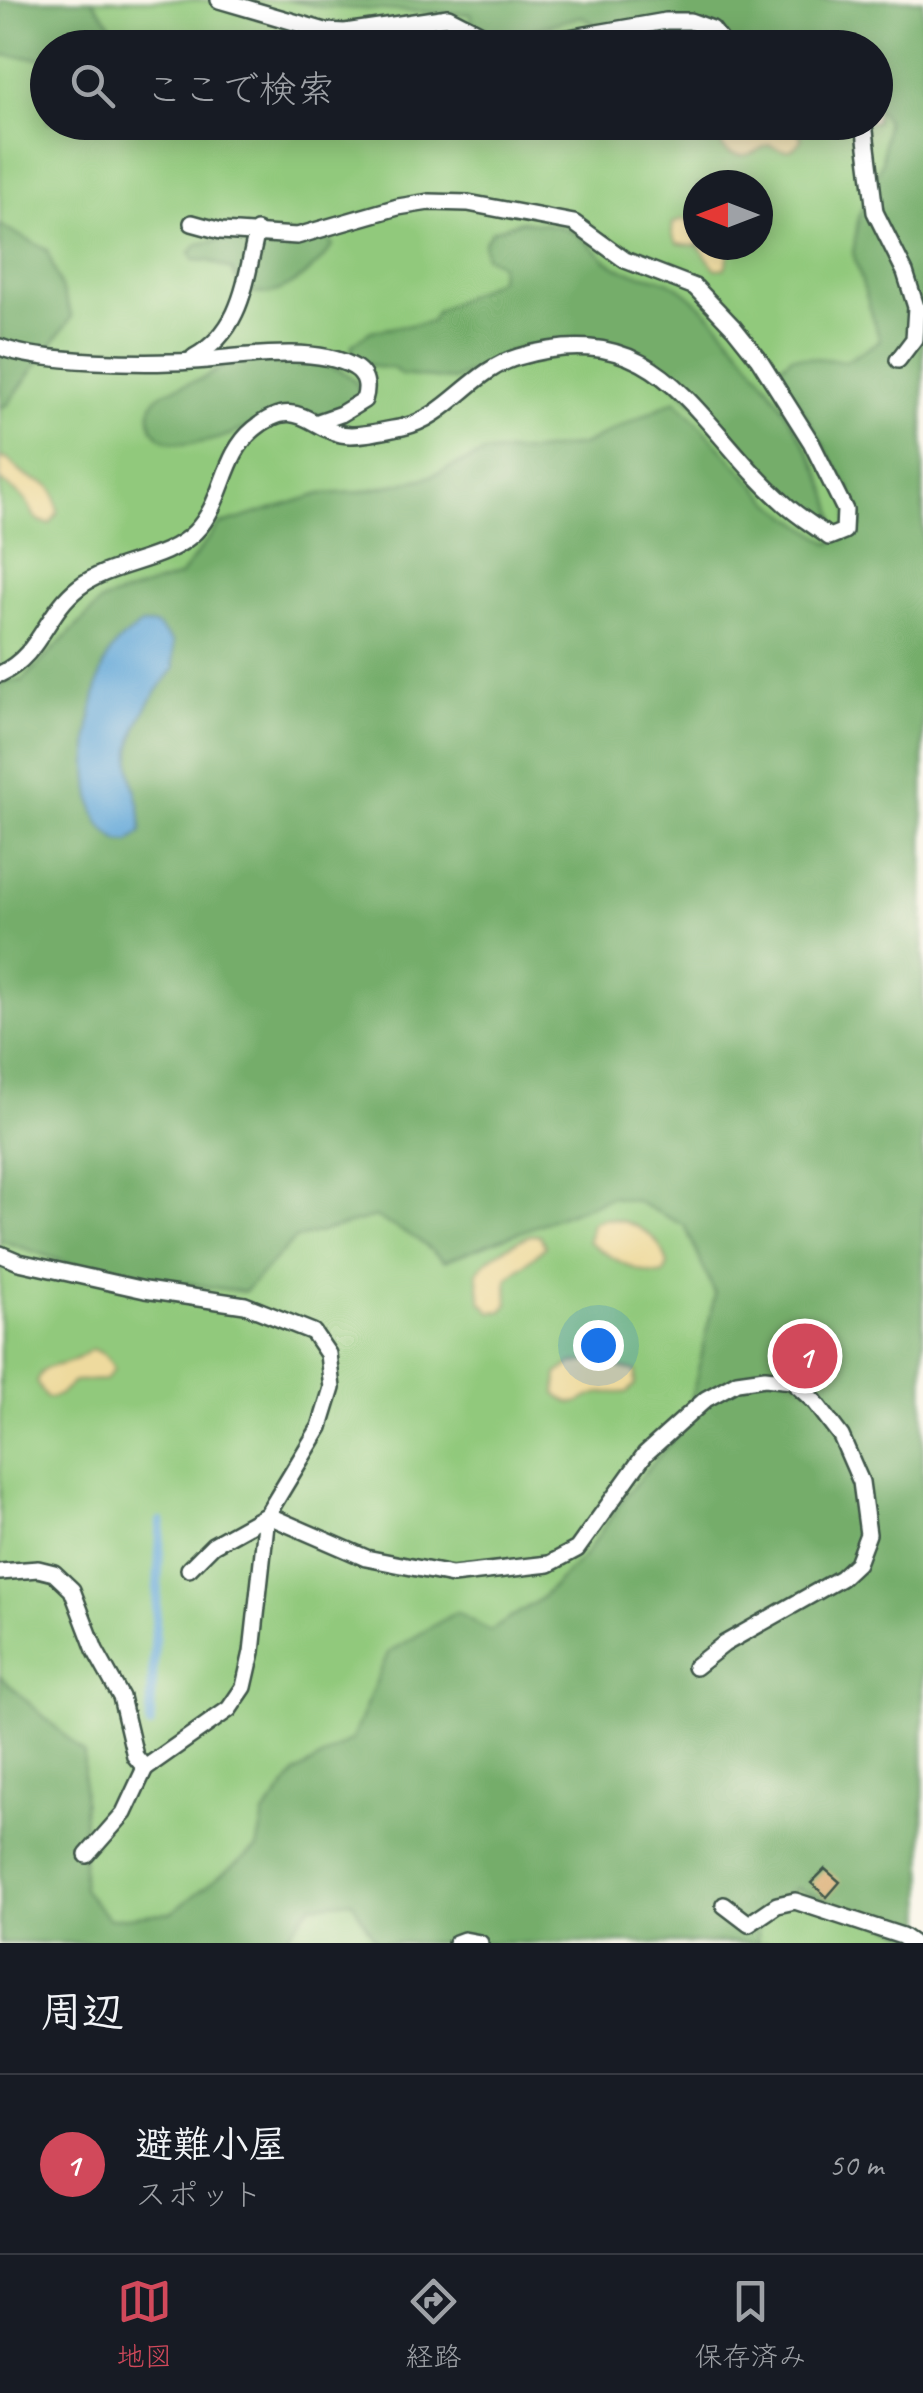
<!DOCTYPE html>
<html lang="ja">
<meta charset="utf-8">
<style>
:root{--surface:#171b24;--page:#242831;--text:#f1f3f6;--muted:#9ea1a6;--line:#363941;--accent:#d1495b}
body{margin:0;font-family:Caveat,"Klee One",sans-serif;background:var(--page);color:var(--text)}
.compass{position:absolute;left:683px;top:170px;width:90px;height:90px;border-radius:50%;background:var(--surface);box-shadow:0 5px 25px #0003;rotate:270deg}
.you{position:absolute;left:598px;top:1345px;width:35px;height:35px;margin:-25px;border:8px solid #fff;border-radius:50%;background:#1a73e8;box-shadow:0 0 0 15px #1a73e833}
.badge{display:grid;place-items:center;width:65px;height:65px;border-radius:50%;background:var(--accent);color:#fff;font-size:32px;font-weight:700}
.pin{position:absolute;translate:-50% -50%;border:5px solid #fff;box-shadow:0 2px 10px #0006}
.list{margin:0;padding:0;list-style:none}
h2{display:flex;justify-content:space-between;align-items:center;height:130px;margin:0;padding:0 40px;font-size:42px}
h2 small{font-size:32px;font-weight:400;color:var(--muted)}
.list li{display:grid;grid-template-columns:65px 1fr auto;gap:30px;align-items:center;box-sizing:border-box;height:180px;padding:0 40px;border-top:2px solid var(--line)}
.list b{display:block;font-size:38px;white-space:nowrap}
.list p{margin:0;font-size:32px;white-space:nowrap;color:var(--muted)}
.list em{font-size:32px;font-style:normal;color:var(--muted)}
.icon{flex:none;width:55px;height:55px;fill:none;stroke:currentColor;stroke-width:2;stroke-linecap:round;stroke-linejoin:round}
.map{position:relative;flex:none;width:923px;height:1943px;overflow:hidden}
.search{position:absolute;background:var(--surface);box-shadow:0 5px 25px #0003;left:30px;right:30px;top:30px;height:110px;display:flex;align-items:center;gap:25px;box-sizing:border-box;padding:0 35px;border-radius:55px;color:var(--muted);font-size:38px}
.sheet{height:310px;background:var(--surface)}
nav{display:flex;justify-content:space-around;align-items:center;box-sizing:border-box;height:140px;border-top:2px solid var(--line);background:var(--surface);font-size:28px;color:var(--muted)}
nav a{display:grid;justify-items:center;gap:5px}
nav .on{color:var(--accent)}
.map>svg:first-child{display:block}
.green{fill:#91c97b;stroke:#588358;stroke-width:2.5;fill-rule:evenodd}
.forest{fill:#74ad6b;stroke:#4a7550;stroke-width:2.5}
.sand{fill:#eeda9e;stroke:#868c69;stroke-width:2.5}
.water{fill:#64a8d9;stroke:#427286;stroke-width:2.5}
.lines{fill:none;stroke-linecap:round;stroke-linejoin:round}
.stream{stroke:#64a8d9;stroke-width:9}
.building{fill:#dbae75}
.service-casing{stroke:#3f564a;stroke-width:20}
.service{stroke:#fff;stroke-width:15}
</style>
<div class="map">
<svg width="923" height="1943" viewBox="0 0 923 1943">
<rect width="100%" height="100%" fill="#fbf7ec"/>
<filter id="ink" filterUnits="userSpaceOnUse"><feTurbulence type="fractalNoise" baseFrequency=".01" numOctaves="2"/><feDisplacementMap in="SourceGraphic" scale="20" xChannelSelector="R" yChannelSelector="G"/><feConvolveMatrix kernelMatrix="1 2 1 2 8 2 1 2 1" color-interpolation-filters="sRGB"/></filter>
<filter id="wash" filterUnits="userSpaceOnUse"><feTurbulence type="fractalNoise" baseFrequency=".0048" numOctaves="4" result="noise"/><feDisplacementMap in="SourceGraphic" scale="40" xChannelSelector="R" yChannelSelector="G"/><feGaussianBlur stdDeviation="2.25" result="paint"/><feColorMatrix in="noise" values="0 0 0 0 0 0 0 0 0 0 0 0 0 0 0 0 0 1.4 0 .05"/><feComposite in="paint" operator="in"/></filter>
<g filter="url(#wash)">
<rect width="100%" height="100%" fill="#f5e2c8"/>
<path class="green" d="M0 0H923V1943H0ZM48 48H876V122H48ZM698 185H758V245H698Z"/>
<g class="forest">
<polygon points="0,0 92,0 110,23 112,34 100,47 48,48 47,59 0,55"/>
<polygon points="286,0 923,0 923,1940 796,1888 759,1914 757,1943 377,1943 352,1901 312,1905 280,1943 0,1943 0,1676 84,1753 83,1889 109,1919 172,1912 257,1848 264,1815 295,1774 352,1739 388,1653 456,1612 490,1631 540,1599 585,1555 625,1496 686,1424 715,1294 685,1226 635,1201 611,1197 444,1261 417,1239 375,1217 295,1239 244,1292 82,1268 0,1240 0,681 22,681 102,601 180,576 219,525 320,494 358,492 426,478 485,453 537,451 582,445 676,400 773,504 830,544 847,529 850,490 778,368 792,356 846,361 880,341 853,253 859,215 882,162 886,120 876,107 876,48 629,47 581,16 535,29 520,47 474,47 471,14 322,7"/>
<path d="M521 221C535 223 553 224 566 229 586 236 597 255 615 266 632 276 656 274 673 284 726 314 835 466 835 527L830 532 799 510 654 363 593 338 516 350 454 380 401 375 393 368 376 367 351 356 352 345 371 331 430 322 437 311 499 279 500 264 485 256 484 242 492 231Z"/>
<polygon points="0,225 47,250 72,317 8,404 0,408"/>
<path d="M243 235H325L333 245C314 275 253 323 232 270L209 261 193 260 190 252 199 244Z"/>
<path d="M297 358C320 364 354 368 361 393 354 403 334 414 322 415 311 415 302 409 292 412 254 421 222 445 181 444 169 443 154 437 151 424 143 390 178 388 201 379 210 375 218 368 228 365 249 359 275 360 297 358Z"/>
</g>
<g class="sand">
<path d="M447 29H456L466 34 462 47 362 48 366 40C378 36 386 39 398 39 416 38 430 34 447 29Z"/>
<path d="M780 123 798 132 802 138C792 155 785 151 769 145 759 148 755 154 745 155 724 158 712 139 724 123Z"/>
<polygon points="682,219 698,222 698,245 723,245 729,254 725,268 716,269 698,246 677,243 672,234 673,223"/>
<path d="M0 457C12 460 12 464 21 472 41 490 54 471 58 513L50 524C29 521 34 507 21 496 14 490 7 486 0 480Z"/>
<path d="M604 1218C633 1220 661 1235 668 1265L664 1273C645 1279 604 1254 588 1241L592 1223Z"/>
<path d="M530 1235H540L545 1247 507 1279 508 1304 502 1311 491 1312 481 1302 477 1272C490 1254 511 1244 530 1235Z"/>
<path d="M92 1349C104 1353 109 1357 114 1369L106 1380 75 1381C66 1389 60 1398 46 1398L36 1382C43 1363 53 1368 69 1362 77 1360 84 1353 92 1349Z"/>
<path d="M588 1361 636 1371 635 1385 628 1392C619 1394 611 1392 602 1393 581 1395 579 1414 556 1394L557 1374 573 1363Z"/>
</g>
<path class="water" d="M141 625H156L173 642 174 669C151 697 127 730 131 769 134 794 143 803 141 832L130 842 118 841C113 836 105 831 101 825 78 788 88 686 112 650 120 639 130 632 141 625Z"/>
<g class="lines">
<polyline class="stream" points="150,1725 161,1522"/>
</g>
<g id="blocks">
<g class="building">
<polygon points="800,1337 824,1355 810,1374 787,1356"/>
<polygon points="825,1869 840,1882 827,1897 811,1883"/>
</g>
</g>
</g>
<g filter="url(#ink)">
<use href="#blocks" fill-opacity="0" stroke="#3f564a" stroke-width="2.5"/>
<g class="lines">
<defs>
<g id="service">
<polyline points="219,0 325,31 345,32 448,17 487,37 511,44 534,44 666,21 690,21 712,29 726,48"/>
<polyline points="858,122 865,131 875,212 905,272 916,307 914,339 898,360"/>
<path d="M0 347C40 363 148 364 193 361 237 358 314 344 354 367 367 375 368 387 364 400L341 414 318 422"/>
<path d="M194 357C243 330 245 280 257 231"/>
<path d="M0 674C42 654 44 614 79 587 113 561 164 563 195 532 224 503 222 455 254 429 300 391 312 435 351 435 367 435 387 430 403 427 448 417 472 370 518 357 664 314 695 426 786 505 799 517 815 526 829 537L844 531 845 510 811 442 758 358 734 328 695 287 625 260 574 223 468 203 429 202 398 207 297 236 221 231 192 223"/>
<polyline points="0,1254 19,1262 145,1290 245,1305 313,1332 328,1354 332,1388 320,1427 267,1515 213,1545 189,1569"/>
<polyline points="0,1572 38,1569 54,1573 72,1590 95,1650 121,1697 135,1756 145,1768 229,1709 244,1687 252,1652 267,1515 366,1558 452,1575 549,1564 577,1549 645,1454 706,1399 737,1382 765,1378 792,1381 815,1402 841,1436 861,1482 868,1534 857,1563 841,1578 724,1644 695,1667"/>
<polyline points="87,1855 124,1813 145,1768"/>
<polyline points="724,1905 749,1924 777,1905 795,1901 902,1936 912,1943"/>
<polyline points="456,1943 464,1940 480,1943"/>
</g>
</defs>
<use href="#service" class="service-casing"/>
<use href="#service" class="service"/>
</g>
</g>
</svg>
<svg class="compass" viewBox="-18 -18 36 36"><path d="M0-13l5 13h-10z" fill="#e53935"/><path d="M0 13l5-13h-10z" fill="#9ea1a6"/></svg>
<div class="you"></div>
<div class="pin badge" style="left:805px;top:1356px">1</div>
<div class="search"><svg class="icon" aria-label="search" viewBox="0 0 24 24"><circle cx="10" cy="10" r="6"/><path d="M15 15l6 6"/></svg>ここで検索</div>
</div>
<section class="sheet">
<h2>周辺<small></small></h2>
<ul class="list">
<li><span class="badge">1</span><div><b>避難小屋</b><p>スポット</p></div><em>50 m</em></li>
</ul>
</section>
<nav>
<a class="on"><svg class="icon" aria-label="map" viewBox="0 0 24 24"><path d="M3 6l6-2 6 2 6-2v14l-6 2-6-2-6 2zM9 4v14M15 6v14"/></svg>地図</a>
<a><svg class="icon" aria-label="directions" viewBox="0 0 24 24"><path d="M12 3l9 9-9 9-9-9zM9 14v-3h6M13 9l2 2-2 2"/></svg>経路</a>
<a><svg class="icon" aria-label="saved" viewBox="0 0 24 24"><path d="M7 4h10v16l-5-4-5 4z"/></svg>保存済み</a>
</nav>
